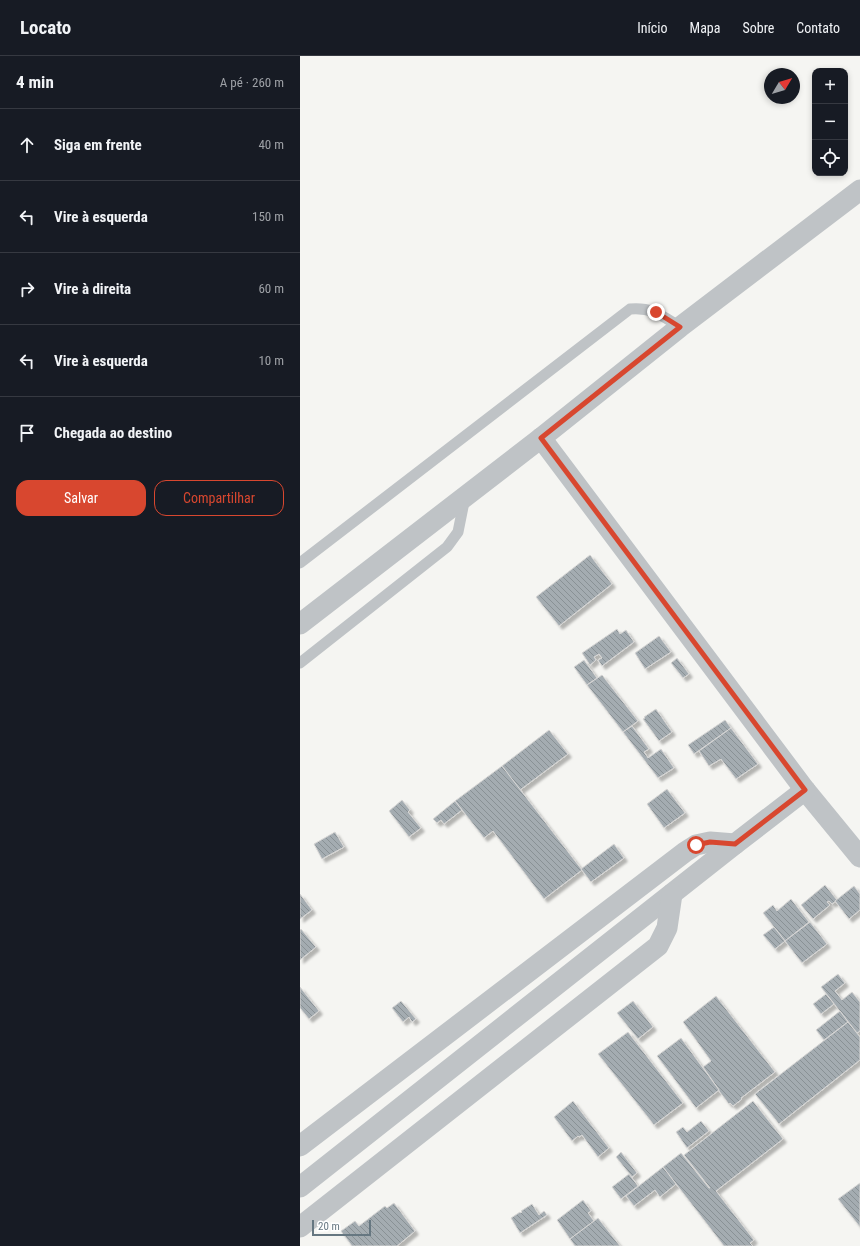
<!DOCTYPE html>
<html lang="pt">
<meta charset="utf-8">
<style>
:root{--surface:#171b24;--page:#20242c;--text:#f1f3f6;--muted:#9ea1a6;--line:#363941;--accent:#d8472f}
body{margin:0;font-family:"Roboto Condensed",sans-serif;background:var(--page);color:var(--text)}
.controls{position:absolute;right:12px;top:12px;display:grid;overflow:hidden;border-radius:8px;box-shadow:0 2px 6px #0003}
.controls button{width:36px;height:36px;display:grid;place-items:center;padding:0;border:0;border-bottom:1px solid var(--line);background:var(--surface);color:var(--text);font:20px sans-serif}
.compass{position:absolute;left:464px;top:12px;width:36px;height:36px;border-radius:50%;background:var(--surface);box-shadow:0 2px 6px #0003;rotate:52deg}
.scale{position:absolute;left:12px;bottom:10px;width:59px;box-sizing:border-box;padding-left:4px;border:2px solid #667781;border-top:0;font-size:11px;line-height:14px;white-space:nowrap;color:#667781;-webkit-text-stroke:3px #fff;paint-order:stroke}
.stop{position:absolute;width:12px;height:12px;margin:-9px;border:3px solid #d8472f;border-radius:50%;background:#fff}
.stop.end{background:#d8472f;border-color:#fff;box-shadow:0 1px 4px #0008}
.list{margin:0;padding:0;list-style:none}
h2{display:flex;justify-content:space-between;align-items:center;height:52px;margin:0;padding:0 16px;font-size:17px}
h2 small{font-size:13px;font-weight:400;color:var(--muted)}
.list li{display:grid;grid-template-columns:26px 1fr auto;gap:12px;align-items:center;box-sizing:border-box;height:72px;padding:0 16px;border-top:1px solid var(--line)}
.list b{display:block;font-size:15px;white-space:nowrap}
.list em{font-size:13px;font-style:normal;color:var(--muted)}
.actions{display:flex;gap:8px;padding:12px 16px}
.actions a{flex:1;padding:9px 0;border:1px solid var(--accent);border-radius:12px;text-align:center;font-size:14px;color:var(--accent)}
.actions .main{background:var(--accent);color:#fff}
.icon{flex:none;width:22px;height:22px;fill:none;stroke:currentColor;stroke-width:2;stroke-linecap:round;stroke-linejoin:round}
.map{position:relative;flex:none;width:560px;height:1190px;overflow:hidden}
header{display:flex;align-items:center;gap:24px;box-sizing:border-box;height:56px;padding:0 20px;background:var(--surface);border-bottom:1px solid var(--line)}
header strong{font-size:19px}
nav{display:flex;gap:22px;margin-inline-start:auto;font-size:14px}
main{display:flex}
aside{flex:1;background:var(--surface)}
.map>svg:first-child{display:block}
.building{fill:url(#building-back-hatch);stroke:#d7d6d5;filter:url(#shadow)}
.lines{fill:none;stroke-linecap:round;stroke-linejoin:round}
.lane{stroke:#bfc3c6;stroke-width:11}
.street{stroke:#bfc3c6;stroke-width:21}
.route{stroke:#d8472f;stroke-width:5}
</style>
<header>
<strong>Locato</strong>
<nav><a>Início</a><a>Mapa</a><a>Sobre</a><a>Contato</a></nav>
</header>
<main>
<aside>
<h2>4 min<small>A pé · 260 m</small></h2>
<ul class="list">
<li><svg class="icon" aria-label="ahead" viewBox="0 0 24 24"><path d="M12 20V5M6 11l6-6 6 6"/></svg><div><b>Siga em frente</b></div><em>40 m</em></li>
<li><svg class="icon" aria-label="left" viewBox="0 0 24 24"><path d="M17 20v-9H6M10 6l-5 5 5 5"/></svg><div><b>Vire à esquerda</b></div><em>150 m</em></li>
<li><svg class="icon" aria-label="right" viewBox="0 0 24 24"><path d="M7 20v-9h11M14 6l5 5-5 5"/></svg><div><b>Vire à direita</b></div><em>60 m</em></li>
<li><svg class="icon" aria-label="left" viewBox="0 0 24 24"><path d="M17 20v-9H6M10 6l-5 5 5 5"/></svg><div><b>Vire à esquerda</b></div><em>10 m</em></li>
<li><svg class="icon" aria-label="arrive" viewBox="0 0 24 24"><path d="M6 21V4h12l-3 4 3 4H6"/></svg><div><b>Chegada ao destino</b></div></li>
</ul>
<div class="actions"><a class="main">Salvar</a><a>Compartilhar</a></div>
</aside>
<div class="map">
<svg width="560" height="1190" viewBox="0 0 560 1190">
<defs>
<pattern id="building-back-hatch" width="6" height="6" patternUnits="userSpaceOnUse"><rect width="6" height="6" fill="#a4acb1"/><path d="M-1 5l2 2M0 0l6 6M5-1l2 2" fill="none" stroke="#899195"/></pattern>
<filter id="shadow"><feDropShadow dx="3.5" dy="3.5" stdDeviation="1" flood-color="#0004"/></filter>
</defs>
<rect width="100%" height="100%" fill="#f5f5f2"/>
<g class="building">
<polygon points="290,499 312,528 259,570 236,541"/>
<polygon points="317,573 320,578 326,574 334,586 302,610 298,604 302,602 299,598 294,601 296,604 290,609 282,597"/>
<polygon points="359,580 371,596 345,613 335,597"/>
<polygon points="377,602 389,618 383,622 371,607"/>
<polygon points="284,604 297,622 287,629 274,611"/>
<polygon points="302,619 338,665 323,676 287,629"/>
<polygon points="356,653 372,676 359,685 343,663 345,662 344,661"/>
<polygon points="425,664 431,672 394,698 388,689"/>
<polygon points="332,670 349,693 344,696 348,702 361,693 374,712 358,722 323,676"/>
<polygon points="431,672 458,708 436,723 421,703 409,710 399,695"/>
<polygon points="249,674 268,698 220,734 202,710"/>
<polygon points="202,710 282,814 244,843 193,775 184,782 155,745"/>
<polygon points="367,733 385,757 364,772 347,748"/>
<polygon points="102,744 110,754 108,756 121,772 109,781 89,755"/>
<polygon points="155,745 162,754 144,768 141,764 137,767 133,763"/>
<polygon points="35,776 44,791 22,803 14,788"/>
<polygon points="314,788 324,802 291,826 281,813"/>
<polygon points="525,829 537,844 532,848 529,845 527,846 530,849 513,863 501,849"/>
<polygon points="554,830 560,838 560,854 549,863 535,845"/>
<polygon points="0,838 12,854 0,863"/>
<polygon points="491,843 509,866 485,885 463,857 473,849 477,855"/>
<polygon points="510,866 527,888 502,907 485,885"/>
<polygon points="474,871 485,885 475,893 463,879"/>
<polygon points="1,873 16,891 0,904 0,874"/>
<polygon points="538,918 545,927 535,935 542,944 552,936 560,946 560,975 557,977 521,931"/>
<polygon points="0,931 19,955 9,963 0,952"/>
<polygon points="526,938 534,948 521,958 513,948"/>
<polygon points="416,940 475,1016 441,1042 442,1043 433,1050 430,1047 429,1048 419,1035 419,1034 403,1011 411,1005 383,966"/>
<polygon points="101,945 116,963 112,966 109,961 103,966 92,952"/>
<polygon points="333,945 353,971 338,983 317,957"/>
<polygon points="540,955 548,966 524,984 516,974"/>
<polygon points="548,966 560,981 560,1004 479,1068 455,1038"/>
<polygon points="328,976 383,1047 354,1069 298,998"/>
<polygon points="381,982 419,1034 396,1052 357,1000"/>
<polygon points="273,1045 309,1092 298,1101 282,1079 279,1081 278,1080 272,1085 254,1061"/>
<polygon points="453,1045 483,1083 416,1135 454,1184 450,1187 453,1190 424,1190 363,1111 381,1097 409,1132 410,1132 384,1099"/>
<polygon points="401,1065 409,1075 387,1092 376,1076 383,1071 387,1076"/>
<polygon points="321,1096 337,1117 332,1121 316,1101"/>
<polygon points="363,1111 376,1128 360,1141 355,1134 334,1150 326,1140"/>
<polygon points="329,1118 338,1130 321,1143 312,1131"/>
<polygon points="560,1127 560,1171 538,1143"/>
<polygon points="283,1144 291,1155 288,1157 294,1165 270,1183 257,1164"/>
<polygon points="94,1147 115,1175 97,1190 52,1190 41,1175 55,1165 59,1170 85,1150 87,1152"/>
<polygon points="232,1148 239,1159 244,1155 247,1159 220,1177 211,1162 220,1156 221,1157 222,1156 221,1155"/>
<polygon points="298,1162 320,1190 275,1190 270,1183"/>
</g>
<g class="lines">
<g class="lane">
<path d="M0 507 330 253C353 251 362 260 380 271"/>
<polyline points="0,607 147,491 158,476 165,441"/>
</g>
<g class="street">
<polyline points="241,382 505,734 560,801"/>
<polyline points="0,568 241,382 380,271 560,134"/>
<polyline points="0,1090 385,796 396,789 410,786 435,788"/>
<polyline points="0,1131 435,788 505,734"/>
<polyline points="0,1171 358,890 367,872 372,838"/>
</g>
</g>
<g class="lines">
<polyline class="route" points="356,256 380,271 241,382 505,734 435,788 410,786 396,789"/>
</g>
</svg>
<div class="controls">
<button>+</button>
<button>−</button>
<button><svg class="icon" aria-label="locate" viewBox="0 0 24 24"><circle cx="12" cy="12" r="6"/><path d="M12 2v4M12 18v4M2 12h4M18 12h4"/></svg></button>
</div>
<svg class="compass" viewBox="-18 -18 36 36"><path d="M0-13l5 13h-10z" fill="#e53935"/><path d="M0 13l5-13h-10z" fill="#9ea1a6"/></svg>
<div class="scale">20 m</div>
<div class="stop" style="left:396px;top:789px"></div>
<div class="stop end" style="left:356px;top:256px"></div>
</div>
</main>
